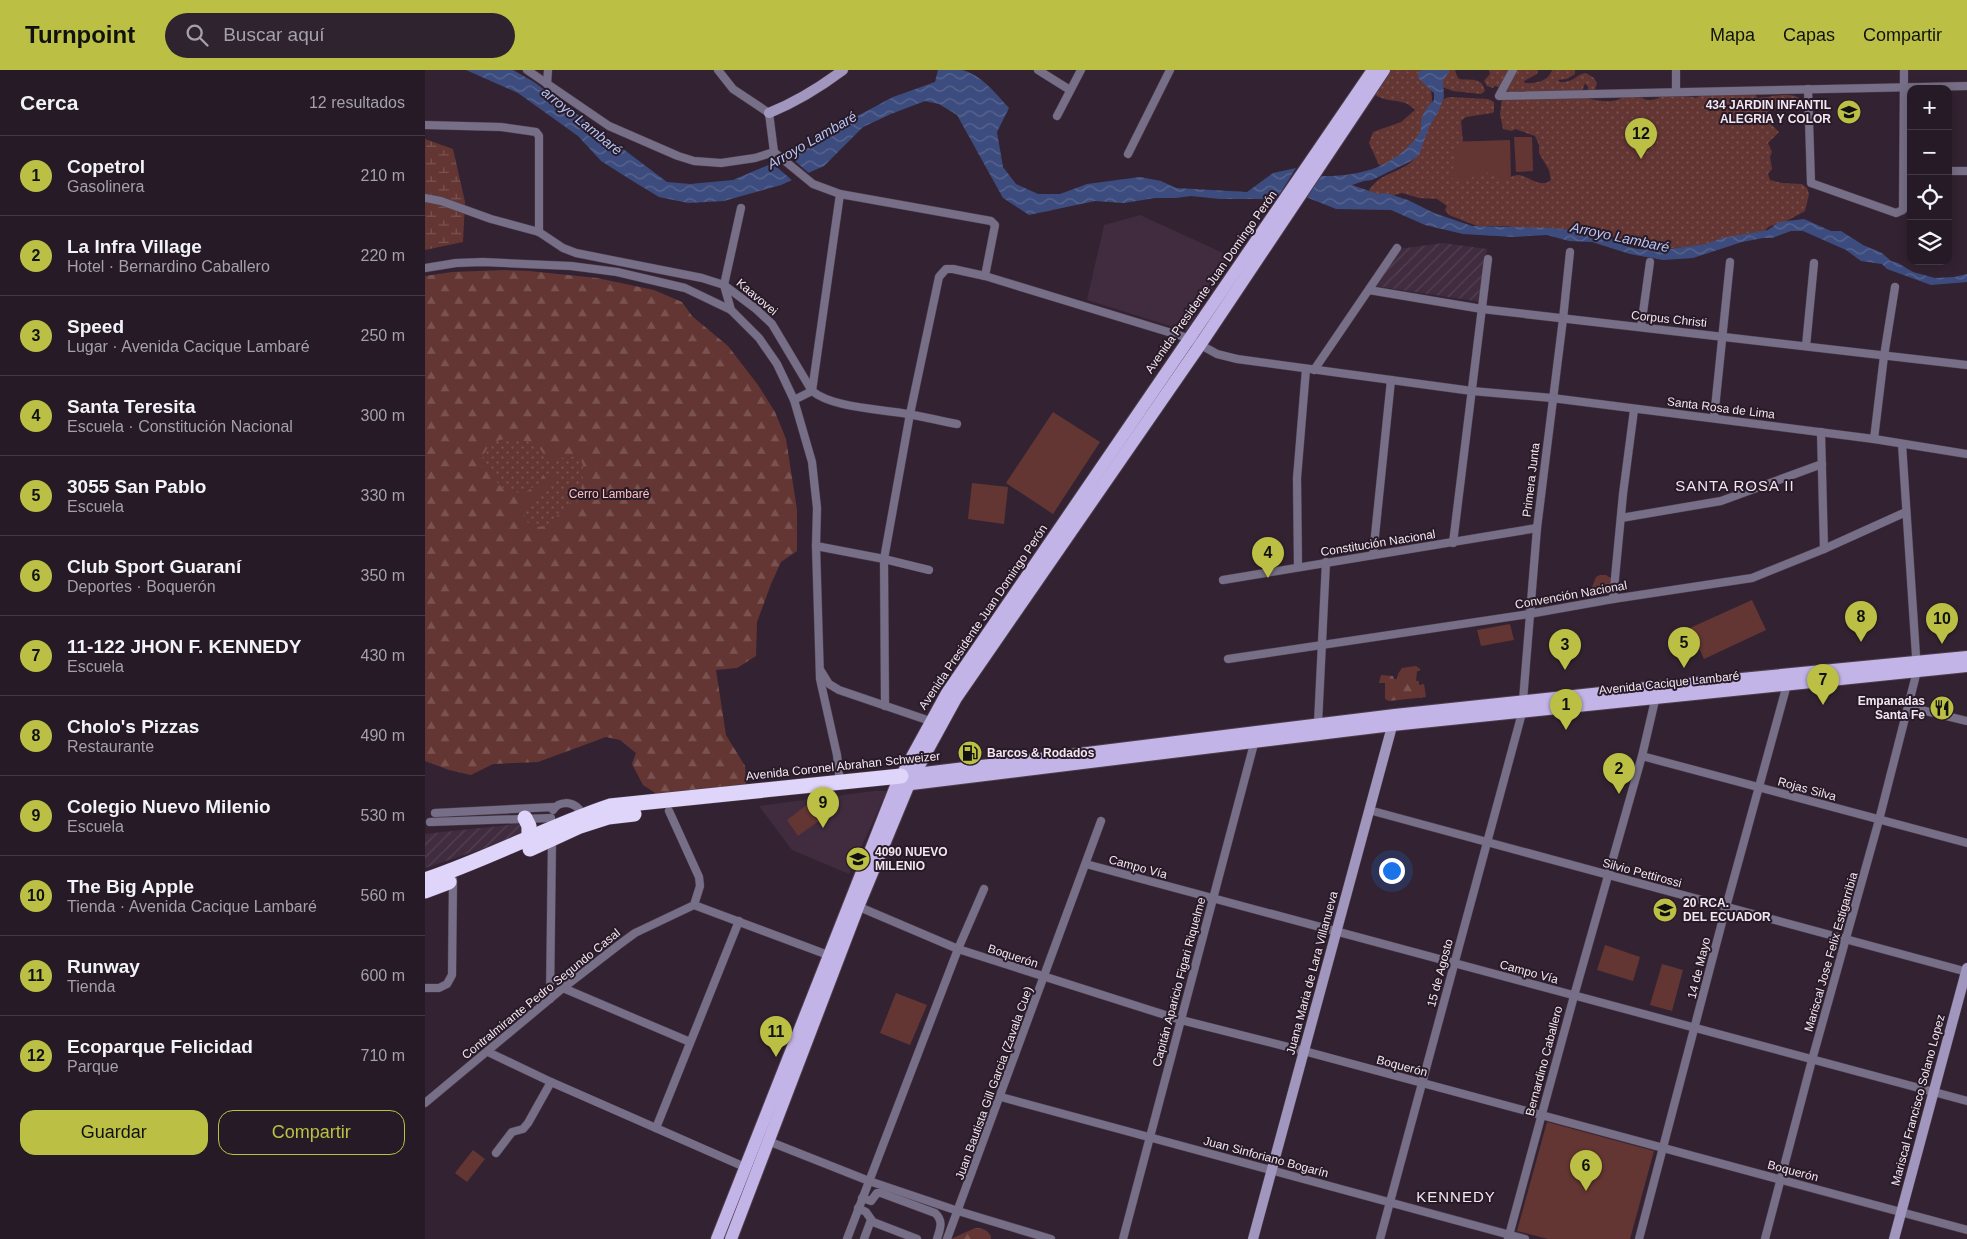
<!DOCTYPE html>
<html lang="es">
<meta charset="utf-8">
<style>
:root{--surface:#261a26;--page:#2e232e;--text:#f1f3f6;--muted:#a4a1a7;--line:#423843;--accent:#bbc045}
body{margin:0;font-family:Helvetica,sans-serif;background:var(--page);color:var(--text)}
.controls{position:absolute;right:15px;top:15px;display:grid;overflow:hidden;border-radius:10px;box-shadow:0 2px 12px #0003}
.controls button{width:45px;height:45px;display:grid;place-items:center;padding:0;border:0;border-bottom:1px solid var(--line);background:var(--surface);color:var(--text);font:25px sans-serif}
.you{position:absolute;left:966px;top:800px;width:18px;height:18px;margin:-12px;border:4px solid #fff;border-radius:50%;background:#1a73e8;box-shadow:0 0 0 8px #1a73e833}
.badge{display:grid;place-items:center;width:32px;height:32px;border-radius:50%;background:var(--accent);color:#111;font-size:16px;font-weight:700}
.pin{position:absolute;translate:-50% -41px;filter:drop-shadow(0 1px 2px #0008)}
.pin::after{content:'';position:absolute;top:26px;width:18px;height:15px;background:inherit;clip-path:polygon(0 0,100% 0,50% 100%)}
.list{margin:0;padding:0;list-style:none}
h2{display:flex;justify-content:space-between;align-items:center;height:65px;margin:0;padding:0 20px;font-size:21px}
h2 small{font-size:16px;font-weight:400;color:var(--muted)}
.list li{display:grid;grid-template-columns:32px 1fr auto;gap:15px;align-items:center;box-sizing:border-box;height:80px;padding:0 20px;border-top:1px solid var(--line)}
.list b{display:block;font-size:19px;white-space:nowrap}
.list p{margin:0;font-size:16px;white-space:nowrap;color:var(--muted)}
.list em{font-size:16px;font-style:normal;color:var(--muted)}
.actions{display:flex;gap:10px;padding:15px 20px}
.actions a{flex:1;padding:11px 0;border:1px solid var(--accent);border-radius:15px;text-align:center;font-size:18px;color:var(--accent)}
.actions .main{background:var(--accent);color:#111}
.icon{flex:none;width:28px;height:28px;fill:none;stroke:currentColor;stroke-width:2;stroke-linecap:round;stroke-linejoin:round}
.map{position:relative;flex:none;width:1542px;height:1169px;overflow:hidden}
header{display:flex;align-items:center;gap:30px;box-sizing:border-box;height:70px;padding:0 25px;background:var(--accent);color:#111}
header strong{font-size:24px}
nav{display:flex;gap:28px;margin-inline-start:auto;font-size:18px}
.search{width:350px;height:45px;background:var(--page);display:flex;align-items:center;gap:12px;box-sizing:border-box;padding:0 18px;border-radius:28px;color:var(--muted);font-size:19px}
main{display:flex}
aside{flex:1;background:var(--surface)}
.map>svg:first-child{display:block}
.built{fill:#402b3f}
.industrial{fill:url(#industrial-furrows)}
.grass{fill:#633633}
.forest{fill:url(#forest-firs)}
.wetland{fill:url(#wetland-marsh)}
.park{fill:url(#park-dots)}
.water{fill:url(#water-waves)}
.pier{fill:#332332}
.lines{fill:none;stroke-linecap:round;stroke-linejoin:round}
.street-casing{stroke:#4e3e4d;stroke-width:9}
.secondary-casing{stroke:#4e3e4d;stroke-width:11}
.primary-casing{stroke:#4e3e4d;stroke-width:14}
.highway-casing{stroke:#4e3e4d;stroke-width:16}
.street{stroke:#766f87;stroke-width:8}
.secondary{stroke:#a196bd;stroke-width:10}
.primary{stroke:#c3b4e7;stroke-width:12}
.highway{stroke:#dfd4f9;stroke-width:15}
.labels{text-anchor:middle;stroke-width:4;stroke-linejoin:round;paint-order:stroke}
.poi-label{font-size:12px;font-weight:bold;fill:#f2e7f1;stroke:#291a28;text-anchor:start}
.street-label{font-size:12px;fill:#f2e7f1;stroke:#291a28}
.park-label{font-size:12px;fill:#ffc3bd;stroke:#291a28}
.water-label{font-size:14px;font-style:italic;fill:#b4c5f4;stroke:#291a28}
.quarter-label{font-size:15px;letter-spacing:1px;fill:#f2e7f1;stroke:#291a28}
</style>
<header>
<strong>Turnpoint</strong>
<div class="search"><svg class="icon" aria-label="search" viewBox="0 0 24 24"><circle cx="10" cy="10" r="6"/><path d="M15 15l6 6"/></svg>Buscar aquí</div>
<nav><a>Mapa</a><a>Capas</a><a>Compartir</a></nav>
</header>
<main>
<aside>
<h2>Cerca<small>12 resultados</small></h2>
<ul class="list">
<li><span class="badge">1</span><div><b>Copetrol</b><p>Gasolinera</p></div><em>210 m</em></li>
<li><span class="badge">2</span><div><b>La Infra Village</b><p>Hotel · Bernardino Caballero</p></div><em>220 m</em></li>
<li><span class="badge">3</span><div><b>Speed</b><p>Lugar · Avenida Cacique Lambaré</p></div><em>250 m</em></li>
<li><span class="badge">4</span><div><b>Santa Teresita</b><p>Escuela · Constitución Nacional</p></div><em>300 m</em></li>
<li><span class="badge">5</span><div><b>3055 San Pablo</b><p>Escuela</p></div><em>330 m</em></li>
<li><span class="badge">6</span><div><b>Club Sport Guaraní</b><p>Deportes · Boquerón</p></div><em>350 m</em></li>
<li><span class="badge">7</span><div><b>11-122 JHON F. KENNEDY</b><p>Escuela</p></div><em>430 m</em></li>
<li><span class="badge">8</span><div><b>Cholo's Pizzas</b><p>Restaurante</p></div><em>490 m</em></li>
<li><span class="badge">9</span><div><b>Colegio Nuevo Milenio</b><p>Escuela</p></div><em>530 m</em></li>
<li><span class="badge">10</span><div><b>The Big Apple</b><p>Tienda · Avenida Cacique Lambaré</p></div><em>560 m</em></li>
<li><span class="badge">11</span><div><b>Runway</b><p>Tienda</p></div><em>600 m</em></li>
<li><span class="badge">12</span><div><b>Ecoparque Felicidad</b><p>Parque</p></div><em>710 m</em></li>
</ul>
<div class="actions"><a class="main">Guardar</a><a>Compartir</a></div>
</aside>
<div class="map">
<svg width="1542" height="1169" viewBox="0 0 1542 1169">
<defs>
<pattern id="industrial-furrows" width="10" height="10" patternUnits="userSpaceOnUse" patternTransform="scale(1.25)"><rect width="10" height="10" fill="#402b3f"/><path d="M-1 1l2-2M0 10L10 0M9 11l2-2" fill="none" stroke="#534052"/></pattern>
<pattern id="forest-firs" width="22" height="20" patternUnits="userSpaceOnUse" patternTransform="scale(1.25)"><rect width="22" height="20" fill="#633633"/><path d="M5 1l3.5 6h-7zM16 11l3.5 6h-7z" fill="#7a5351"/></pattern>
<pattern id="wetland-marsh" width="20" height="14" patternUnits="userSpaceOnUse" patternTransform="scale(1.25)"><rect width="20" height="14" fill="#633633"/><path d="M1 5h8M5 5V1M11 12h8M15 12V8" fill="none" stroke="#7a5351"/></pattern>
<pattern id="park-dots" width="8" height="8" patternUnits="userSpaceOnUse" patternTransform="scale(1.25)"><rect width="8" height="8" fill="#633633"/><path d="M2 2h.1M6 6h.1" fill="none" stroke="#7a5351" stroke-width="1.8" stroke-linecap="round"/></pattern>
<pattern id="water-waves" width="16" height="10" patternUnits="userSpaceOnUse" patternTransform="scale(1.25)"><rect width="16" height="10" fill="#3d4c7e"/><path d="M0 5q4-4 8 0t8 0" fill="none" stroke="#5a6691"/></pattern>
</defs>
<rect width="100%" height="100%" fill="#332332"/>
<g class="built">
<polygon points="715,145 807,187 761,261 662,230 679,155"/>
<polygon points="449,721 462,721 424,804 367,780 334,736"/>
</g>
<g class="industrial">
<polygon points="1018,173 1062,179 1056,232 950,216 974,179"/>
<polygon points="100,753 102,764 0,798 0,764"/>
</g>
<g class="grass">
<polygon points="1089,67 1107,67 1108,101 1091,102"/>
<polygon points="1085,70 1086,110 1023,111 1022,72"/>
<polygon points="628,342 675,372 628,444 581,413"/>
<polygon points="547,413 583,417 579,454 543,449"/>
<polygon points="1327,530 1341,560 1279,589 1265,558"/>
<polygon points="1085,554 1089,570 1056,576 1052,560"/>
<polygon points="383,734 395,750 373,766 362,750"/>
<polygon points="1180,875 1215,887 1208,911 1172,900"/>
<polygon points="1237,894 1258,900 1247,941 1225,935"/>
<polygon points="471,923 502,935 485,975 455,963"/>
<polygon points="1122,1052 1229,1081 1205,1169 1123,1169 1092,1161"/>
<polygon points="48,1080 60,1089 42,1112 30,1103"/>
</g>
<g class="forest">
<polygon points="80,200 104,201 172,208 229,220 257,232 267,246 303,276 333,315 350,342 361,369 372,440 372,481 356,492 346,514 332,552 331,586 312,598 291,600 301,665 320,696 321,715 238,728 218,715 207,694 211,683 195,670 181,667 113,692 68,694 46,705 24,700 0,691 0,206 27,202"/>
<polygon points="1175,505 1181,505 1187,509 1187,519 1183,522 1174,523 1167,517 1171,507"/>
<polygon points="991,596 995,599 995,601 992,601 991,611 994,611 994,615 999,614 1001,627 964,631 960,629 960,613 954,613 956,605 968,606 969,609 972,609 973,604 977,598"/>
<path d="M550 1158C558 1158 562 1160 566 1166V1169H526Z"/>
</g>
<polygon class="wetland" points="0,69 28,79 40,132 38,172 0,180"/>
<g class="park">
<path d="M961 0H1030L1032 6 1034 9C1045 11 1057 6 1060 21L1056 24 1028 21 1017 17H1006L1007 33 1024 27 1063 29 1069 32V42L1067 43 1041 47 1036 51 1038 73 1030 82 1032 91 1024 105 1026 108C1043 112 1045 108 1059 102 1066 103 1072 108 1078 109 1083 109 1088 105 1093 105 1105 106 1115 119 1126 110L1124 100 1114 83V75L1110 66 1090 59 1087 61 1078 59 1075 44 1077 29 1157 26C1167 30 1181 33 1192 30 1197 28 1202 25 1207 25 1215 25 1218 31 1226 30 1232 30 1235 26 1240 25 1253 23 1259 26 1271 28L1289 19 1329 23 1333 28C1347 27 1369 20 1380 32L1378 34C1365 34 1354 34 1342 42 1342 52 1348 56 1354 62L1343 73 1347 82 1345 87 1347 99 1343 104 1345 110 1357 113 1377 114 1382 118 1384 124 1380 141 1358 153 1345 156 1337 163 1284 175 1249 178 1205 176 1183 164 1171 161 1153 162 1111 160 1080 156H1052L1024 145 1020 140 1022 136 1012 129 994 128 977 123 959 128 948 126 944 120C957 101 977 103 989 89L960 96 954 95 944 73 948 62 976 52 990 40C978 26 959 35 947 22Z"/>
<path d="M1064 0H1113L1112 4 1099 11 1100 13C1110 14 1124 11 1127 0H1150V4L1142 9 1133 10 1135 12C1151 12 1149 5 1161 3L1169 8 1172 13 1169 22 1163 23V17L1160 13 1158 19 1156 21C1136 20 1116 25 1096 21 1092 21 1088 22 1084 21 1080 20 1074 17 1070 16L1068 18 1062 16 1059 11 1065 4Z"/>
<path d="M79 369C102 373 110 365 122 391 155 383 163 383 156 420L160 427 148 435 145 433 122 456C111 458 101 457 99 444 107 428 122 426 131 407L118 405 114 413 100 423C83 423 70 417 66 399L64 401 57 396C56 382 66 371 79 369Z"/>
</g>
<g class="water">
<path d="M41 0H88L109 12 242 112 265 114 308 110 383 78 425 50 468 27 510 12 513 0C520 0 530 0 537 0 557 5 571 24 584 38L572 62 578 97 591 114 613 124H635L662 114 715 107 736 111 751 118 822 122 848 103 871 98 849 133 838 129H795L766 126 751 128H730L699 133 670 131 604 145 578 128 532 45 514 34 500 31 466 44 438 57 399 96 356 115 299 131 263 133 234 127 206 110 176 91 153 66 93 23Z"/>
<path d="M996 0H1025L1018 11 1019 27 1013 42 1004 57 994 85 986 91 947 110 939 111 927 115 953 124 961 123 983 130 1009 143 1047 156 1126 158 1149 160 1157 163 1183 167 1200 176 1212 179 1236 180 1281 174 1297 168 1343 160 1354 152 1379 149 1406 161H1416L1438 175 1457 183 1466 191 1473 193 1488 202 1510 208 1529 207 1542 204V212L1506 215 1462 199 1457 194 1436 191 1421 180 1378 161H1366L1347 168H1338L1317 172 1268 188 1238 190 1205 184 1167 172 1144 171 1122 165 1088 167 1038 164 1000 155 966 140 911 139 881 127 895 106C933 107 970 98 994 64 996 61 996 57 996 53 997 44 1002 37 1009 30V23L994 9 993 4Z"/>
</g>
<polygon class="pier" points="362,84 386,105 369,112 346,92"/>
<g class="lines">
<defs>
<g id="street">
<polyline points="102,0 184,56 253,86 269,91 296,93 330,88 349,82 388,114 415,124 566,151 570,155 560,206"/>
<polyline points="293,0 308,19 344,43 349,82"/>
<polyline points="613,0 645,20"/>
<polyline points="1088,0 1074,26 1542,16"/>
<polyline points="1251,0 1251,22"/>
<polyline points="122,14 123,0"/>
<polyline points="1383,19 1386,113 1471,143 1478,140 1479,0"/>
<polyline points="632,46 656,0"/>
<polyline points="0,55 76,57 111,62 114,66 114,162"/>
<polyline points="703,84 745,0"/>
<polyline points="1523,101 1542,101"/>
<path d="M0 128 16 131 66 149 114 162 138 178 151 183 277 208 299 215 331 239 347 254 387 321C408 338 455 339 483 344 500 347 516 351 532 354"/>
<polyline points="0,198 31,193 58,192 146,196 192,202 260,218 306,240 334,268 352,294 369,330 387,392 392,438 391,476 395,609 412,685 415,713"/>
<polyline points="944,220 1057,239 1542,295"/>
<polyline points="306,240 299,215 316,138"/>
<polyline points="1216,257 1225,192"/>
<polyline points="1381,276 1389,193"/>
<polyline points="889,300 972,178"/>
<polyline points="387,321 415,124"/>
<polyline points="369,330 387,321"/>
<polyline points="1289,348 1305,192"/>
<polyline points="1396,362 1399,479"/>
<polyline points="1449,369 1459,286 1470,217"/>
<polyline points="1196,448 1296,431 1397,394"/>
<polyline points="1028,473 1063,189"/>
<polyline points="391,476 459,489 504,500"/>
<polyline points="948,485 966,310"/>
<polyline points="873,497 872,408 881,299"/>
<polyline points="798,510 1112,458"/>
<polyline points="1188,529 1198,424 1209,340"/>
<polyline points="803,589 1104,544 1188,529 1327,508 1399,479 1481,442"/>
<polyline points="396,601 404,614 414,620 508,652"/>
<polyline points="460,636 459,489 485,344 514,207 521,199 528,199 560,206 763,268 792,284 812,289 1047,321 1127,328 1449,369 1542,384"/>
<polyline points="1484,637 1542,651"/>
<polyline points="893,653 901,492"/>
<polyline points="1217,686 1542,773"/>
<path d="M128 740C134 731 146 731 154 739L155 746"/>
<polyline points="944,740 1542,902"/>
<polyline points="10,743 129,737"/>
<polyline points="5,752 126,748"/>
<polyline points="661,794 1542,1031"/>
<polyline points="269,835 403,885"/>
<polyline points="432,836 533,879 756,950 879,981 1542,1160"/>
<polyline points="0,918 14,918 22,914 27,905 28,810"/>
<polyline points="138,918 265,972"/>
<polyline points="125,929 127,769"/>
<polyline points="63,982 126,1012 322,1098"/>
<polyline points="576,1027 1100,1169"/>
<polyline points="0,1033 138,918 195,874 210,863 269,835 275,816 274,807 244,741"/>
<polyline points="231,1058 314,851"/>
<polyline points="343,1071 444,1111 533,1141 626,1169"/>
<polyline points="71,1083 87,1062 98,1059 103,1053 126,1012"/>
<path d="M437 1128 446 1131 452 1123H456L510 1143C519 1151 515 1159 512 1169"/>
<polyline points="433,1138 441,1142 448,1152 492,1169"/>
<polyline points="422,1169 533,879 559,819"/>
<polyline points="439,1169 446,1150"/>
<polyline points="522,1169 676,751"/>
<polyline points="698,1169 830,670"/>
<polyline points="955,1169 1097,643 1112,458 1138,249 1145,182"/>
<polyline points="1083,1169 1149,926 1217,686 1231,626"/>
<polyline points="1214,1169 1301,837 1363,611"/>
<polyline points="1340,1169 1387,990 1454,750 1492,601 1477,374"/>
</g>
<g id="secondary">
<path d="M344 43C371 32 394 18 418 0"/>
<polyline points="828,1169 969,649"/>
<polyline points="1469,1169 1542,898"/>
</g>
<g id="primary">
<polyline points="483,705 970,645 1233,617 1542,587"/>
<polyline points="478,715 967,655 1542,596"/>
<polyline points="292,1169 471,716 522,623 948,0"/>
<polyline points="306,1169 433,837 484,714 531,628 569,573 775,275 959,0"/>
</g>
<g id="highway">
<polyline points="100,748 104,756 104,769"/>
<polyline points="105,779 155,756 183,747 209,744"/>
<path d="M0 810C63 789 122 757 185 736L476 706"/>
<polyline points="0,821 24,812"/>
</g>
</defs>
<use href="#street" class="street-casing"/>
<use href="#secondary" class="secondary-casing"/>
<use href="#primary" class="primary-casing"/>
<use href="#highway" class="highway-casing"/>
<use href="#street" class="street"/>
<use href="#secondary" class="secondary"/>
<use href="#primary" class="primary"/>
<use href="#highway" class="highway"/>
</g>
<defs>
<symbol id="school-disc" viewBox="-11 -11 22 22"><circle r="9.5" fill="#bbc045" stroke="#291a28"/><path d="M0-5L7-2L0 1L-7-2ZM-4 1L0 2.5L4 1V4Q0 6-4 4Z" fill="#111"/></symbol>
<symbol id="restaurant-disc" viewBox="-11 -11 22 22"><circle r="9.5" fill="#bbc045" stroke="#291a28"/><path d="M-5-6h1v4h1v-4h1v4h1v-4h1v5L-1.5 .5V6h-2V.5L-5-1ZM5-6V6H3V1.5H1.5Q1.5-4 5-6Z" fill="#111"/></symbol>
<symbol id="fuel-disc" viewBox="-11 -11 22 22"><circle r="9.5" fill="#bbc045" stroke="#291a28"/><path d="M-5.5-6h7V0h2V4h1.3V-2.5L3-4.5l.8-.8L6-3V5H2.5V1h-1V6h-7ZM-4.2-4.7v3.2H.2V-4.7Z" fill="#111"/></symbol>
</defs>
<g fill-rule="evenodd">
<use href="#school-disc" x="1410" y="28" width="28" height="28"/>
<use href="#restaurant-disc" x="1503" y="624" width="28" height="28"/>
<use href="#fuel-disc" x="531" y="669" width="28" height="28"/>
<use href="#school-disc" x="419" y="775" width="28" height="28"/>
<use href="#school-disc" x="1226" y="826" width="28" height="28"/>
</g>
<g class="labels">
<g class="poi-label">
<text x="1406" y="39" text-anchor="end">434 JARDIN INFANTIL<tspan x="1406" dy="14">ALEGRIA Y COLOR</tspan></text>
<text x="1500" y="635" text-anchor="end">Empanadas<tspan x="1500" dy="14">Santa Fe</tspan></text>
<text x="562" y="687">Barcos &amp; Rodados</text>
<text x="450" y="786">4090 NUEVO<tspan x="450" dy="14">MILENIO</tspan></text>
<text x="1258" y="837">20 RCA.<tspan x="1258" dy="14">DEL ECUADOR</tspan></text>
</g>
<g class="street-label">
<text transform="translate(786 212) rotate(-55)" y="4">Avenida Presidente Juan Domingo Perón</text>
<text transform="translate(332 227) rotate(40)" y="4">Kaavovei</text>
<text transform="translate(1244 249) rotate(6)" y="4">Corpus Christi</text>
<text transform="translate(1296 338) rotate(7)" y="4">Santa Rosa de Lima</text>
<text transform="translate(1106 410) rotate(-83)" y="4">Primera Junta</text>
<text transform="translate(953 473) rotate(-9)" y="4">Constitución Nacional</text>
<text transform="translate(1146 525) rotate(-10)" y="4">Convención Nacional</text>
<text transform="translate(558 547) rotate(-56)" y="4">Avenida Presidente Juan Domingo Perón</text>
<text transform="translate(1244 613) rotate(-6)" y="4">Avenida Cacique Lambaré</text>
<text transform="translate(418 696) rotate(-6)" y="4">Avenida Coronel Abrahan Schweizer</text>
<text transform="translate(1382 719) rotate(15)" y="4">Rojas Silva</text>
<text transform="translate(713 797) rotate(15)" y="4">Campo Vía</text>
<text transform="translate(1217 803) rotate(15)" y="4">Silvio Pettirossi</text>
<text transform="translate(1406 882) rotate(-74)" y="4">Mariscal Jose Felix Estigarribia</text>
<text transform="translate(588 886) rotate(18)" y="4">Boquerón</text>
<text transform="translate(1274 898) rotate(-76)" y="4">14 de Mayo</text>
<text transform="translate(1104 902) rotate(15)" y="4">Campo Vía</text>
<text transform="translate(887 903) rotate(-75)" y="4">Juana Maria de Lara Villanueva</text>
<text transform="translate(1015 903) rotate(-75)" y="4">15 de Agosto</text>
<text transform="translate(754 912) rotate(-75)" y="4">Capitán Aparicio Figari Riquelme</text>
<text transform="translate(116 924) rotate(-39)" y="4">Contralmirante Pedro Segundo Casal</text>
<text transform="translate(1119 991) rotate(-75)" y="4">Bernardino Caballero</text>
<text transform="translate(977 996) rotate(15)" y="4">Boquerón</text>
<text transform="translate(569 1013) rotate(-70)" y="4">Juan Bautista Gill Garcia (Zavala Cue)</text>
<text transform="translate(1493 1030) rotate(-75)" y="4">Mariscal Francisco Solano Lopez</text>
<text transform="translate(841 1087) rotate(15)" y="4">Juan Sinforiano Bogarín</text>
<text transform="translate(1368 1101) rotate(15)" y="4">Boquerón</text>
</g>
<g class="park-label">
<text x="184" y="428">Cerro Lambaré</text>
</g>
<g class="water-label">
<text transform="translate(157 51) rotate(39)" y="5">arroyo Lambaré</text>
<text transform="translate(387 70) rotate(-30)" y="5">Arroyo Lambaré</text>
<text transform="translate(1195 167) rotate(12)" y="5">Arroyo Lambaré</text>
</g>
<g class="quarter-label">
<text x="1310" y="421">SANTA ROSA II</text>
<text x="1031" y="1132">KENNEDY</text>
</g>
</g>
</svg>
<div class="controls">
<button>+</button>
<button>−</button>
<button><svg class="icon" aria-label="locate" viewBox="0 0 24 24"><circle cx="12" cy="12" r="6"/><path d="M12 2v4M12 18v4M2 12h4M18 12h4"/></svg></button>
<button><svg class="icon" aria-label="layers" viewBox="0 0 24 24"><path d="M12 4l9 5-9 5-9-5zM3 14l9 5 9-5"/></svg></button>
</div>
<div class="you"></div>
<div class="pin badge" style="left:1141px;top:660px">1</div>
<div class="pin badge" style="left:1194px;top:724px">2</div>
<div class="pin badge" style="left:1140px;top:600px">3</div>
<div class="pin badge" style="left:843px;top:508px">4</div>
<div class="pin badge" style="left:1259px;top:598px">5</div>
<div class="pin badge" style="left:1161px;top:1121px">6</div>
<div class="pin badge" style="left:1398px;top:635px">7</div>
<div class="pin badge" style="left:1436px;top:572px">8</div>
<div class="pin badge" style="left:398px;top:758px">9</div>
<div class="pin badge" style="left:1517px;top:574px">10</div>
<div class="pin badge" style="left:351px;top:987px">11</div>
<div class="pin badge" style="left:1216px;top:89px">12</div>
</div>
</main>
